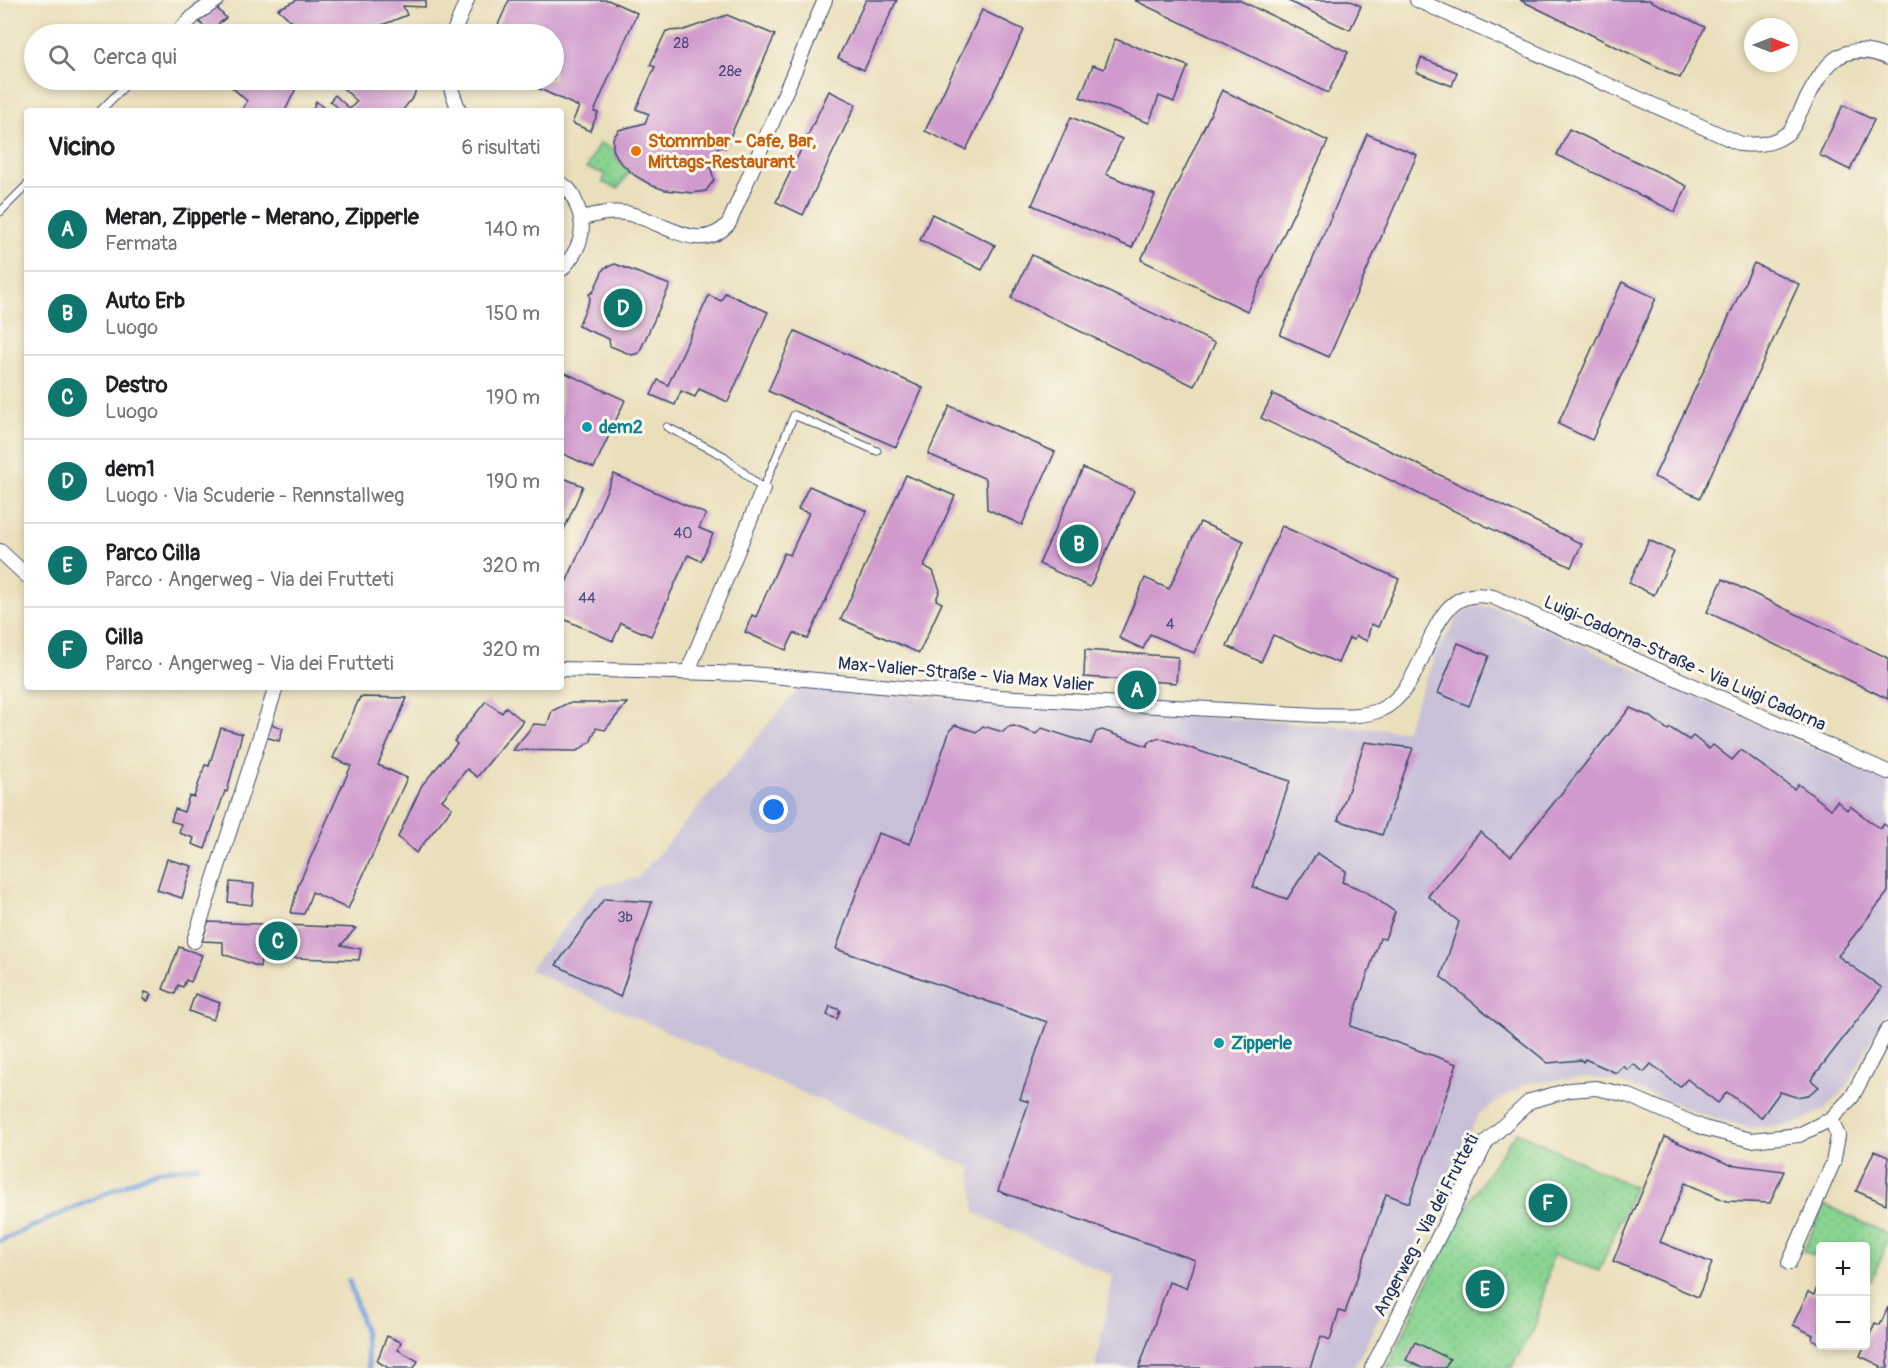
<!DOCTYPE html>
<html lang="it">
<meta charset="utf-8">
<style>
:root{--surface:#fff;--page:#f2f2f2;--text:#202124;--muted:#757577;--line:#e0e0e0;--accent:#0f766e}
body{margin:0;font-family:Pangolin,sans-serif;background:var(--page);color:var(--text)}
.controls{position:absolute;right:18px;bottom:18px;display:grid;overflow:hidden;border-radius:6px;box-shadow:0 3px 9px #0003}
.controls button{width:54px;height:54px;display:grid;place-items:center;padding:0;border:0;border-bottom:2px solid var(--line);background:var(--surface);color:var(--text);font:30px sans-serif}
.compass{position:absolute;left:1744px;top:18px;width:54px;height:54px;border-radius:50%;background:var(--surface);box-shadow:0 3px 9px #0003;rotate:90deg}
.you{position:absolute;left:774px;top:810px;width:21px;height:21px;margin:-15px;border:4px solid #fff;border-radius:50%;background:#1a73e8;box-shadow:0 0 0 9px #1a73e833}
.badge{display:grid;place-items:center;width:39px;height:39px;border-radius:50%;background:var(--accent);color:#fff;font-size:20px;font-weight:700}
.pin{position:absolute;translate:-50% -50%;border:3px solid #fff;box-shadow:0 2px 6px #0006}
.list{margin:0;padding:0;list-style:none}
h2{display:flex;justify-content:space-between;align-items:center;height:78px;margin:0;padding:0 24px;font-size:26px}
h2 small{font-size:20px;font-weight:400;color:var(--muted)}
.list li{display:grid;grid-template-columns:39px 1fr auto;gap:18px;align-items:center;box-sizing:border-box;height:84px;padding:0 24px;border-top:2px solid var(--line)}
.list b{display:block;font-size:22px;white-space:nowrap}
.list p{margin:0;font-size:20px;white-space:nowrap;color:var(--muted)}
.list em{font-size:20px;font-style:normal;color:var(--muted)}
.icon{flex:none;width:33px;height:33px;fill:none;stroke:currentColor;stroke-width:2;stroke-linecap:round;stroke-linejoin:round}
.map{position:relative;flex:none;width:1888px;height:1368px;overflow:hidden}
.search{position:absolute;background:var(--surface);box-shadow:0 3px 9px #0003;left:24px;top:24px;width:540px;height:66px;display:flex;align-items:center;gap:15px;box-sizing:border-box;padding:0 21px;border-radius:33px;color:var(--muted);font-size:22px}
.panel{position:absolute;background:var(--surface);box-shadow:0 3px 9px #0003;left:24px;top:108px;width:540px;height:582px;border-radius:6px}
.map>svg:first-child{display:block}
.industrial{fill:#c8bfd8}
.park{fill:url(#park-dots);stroke:#528278;stroke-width:1.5}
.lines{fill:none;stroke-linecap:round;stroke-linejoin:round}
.stream{stroke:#72a2dc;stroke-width:5}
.building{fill:#d09acd}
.lane-casing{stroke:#3a496c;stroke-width:9}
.street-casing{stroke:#3a496c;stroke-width:16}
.lane{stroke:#fff;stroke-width:7}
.street{stroke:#fff;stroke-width:14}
.food-dot{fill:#e8710a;stroke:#fbf7ec;stroke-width:2}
.culture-dot{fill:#0f9aa8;stroke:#fbf7ec;stroke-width:2}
.labels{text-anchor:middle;stroke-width:6;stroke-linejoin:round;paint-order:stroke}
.number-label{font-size:15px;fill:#484a7a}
.food-label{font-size:18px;font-weight:bold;fill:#c56008;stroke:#fbf7ec;text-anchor:start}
.culture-label{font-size:18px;font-weight:bold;fill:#0d838f;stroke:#fbf7ec;text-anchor:start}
.street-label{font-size:18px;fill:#1b2f5e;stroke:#fbf7ec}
</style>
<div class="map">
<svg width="1888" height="1368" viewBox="0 0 1888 1368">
<defs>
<pattern id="park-dots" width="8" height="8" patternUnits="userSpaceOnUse" patternTransform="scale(1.5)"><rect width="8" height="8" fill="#89d491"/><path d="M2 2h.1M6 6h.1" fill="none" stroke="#76b67f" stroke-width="1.8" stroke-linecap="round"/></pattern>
</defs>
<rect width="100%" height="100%" fill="#fbf7ec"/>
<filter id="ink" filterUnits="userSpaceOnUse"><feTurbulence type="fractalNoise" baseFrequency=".0167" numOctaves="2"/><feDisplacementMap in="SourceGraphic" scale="12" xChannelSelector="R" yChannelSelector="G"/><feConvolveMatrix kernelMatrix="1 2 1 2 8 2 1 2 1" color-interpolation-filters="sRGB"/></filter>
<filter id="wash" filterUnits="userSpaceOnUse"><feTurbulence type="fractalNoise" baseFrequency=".008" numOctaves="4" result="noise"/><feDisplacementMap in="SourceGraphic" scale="24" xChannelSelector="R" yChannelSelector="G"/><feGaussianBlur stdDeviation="1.35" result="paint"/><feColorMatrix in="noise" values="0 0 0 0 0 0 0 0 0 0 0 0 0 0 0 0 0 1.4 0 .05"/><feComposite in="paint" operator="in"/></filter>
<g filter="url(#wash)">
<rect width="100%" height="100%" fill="#eadfbb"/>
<polygon class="industrial" points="1479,606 1497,608 1888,782 1888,1007 1847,1087 1825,1109 1795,1124 1750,1128 1707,1116 1619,1082 1587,1077 1524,1084 1479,1114 1354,1368 1095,1368 1113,1276 975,1213 971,1168 529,970 598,886 638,878 799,688 1405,731 1438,649 1461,612"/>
<g class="park">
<polygon points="599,143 613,149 619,161 630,171 618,188 603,183 605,174 587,168"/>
<path d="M1517 1132 1634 1187 1599 1271 1553 1254 1536 1325 1511 1368H1387C1426 1288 1461 1202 1517 1132Z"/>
<polygon points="1825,1205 1888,1234 1888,1242 1871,1281 1866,1279 1866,1246 1820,1246 1820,1259 1803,1251"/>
</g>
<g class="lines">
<g class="stream">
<polyline points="0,1241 156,1171 198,1166"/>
<polyline points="349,1280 364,1329 369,1368"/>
</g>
</g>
<g id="blocks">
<g class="building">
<polygon points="297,0 426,0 425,7 403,6 407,15 360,34 306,34 278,9"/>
<polygon points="509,0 608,0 637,13 594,112 598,113 590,131 572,123 579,107 520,80 554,80 554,34 494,34"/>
<polygon points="866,0 897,0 864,70 838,58"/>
<polygon points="1134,0 1239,0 1348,52 1328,93"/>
<polygon points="1286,0 1349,0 1361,6 1350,30"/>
<polygon points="1520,0 1649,0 1705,27 1680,78"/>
<polygon points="216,7 226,18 208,32 199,21"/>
<polygon points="982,10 1024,30 966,150 925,131"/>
<polygon points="727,15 775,35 725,148 719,146 710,164 714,180 706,191 693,193 665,190 651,185 634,175 619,161 613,149 613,138 619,130 645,123 649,114 636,109 655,67 650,65 666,31 684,30"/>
<polygon points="1115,39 1188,66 1174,102 1159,96 1149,123 1080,97 1093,65 1104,69"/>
<polygon points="1421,58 1457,72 1452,86 1416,72"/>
<polygon points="224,80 292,80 298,84 285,111 242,111 247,101"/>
<polygon points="334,80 417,80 417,84 414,96 402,111 342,111 330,101 335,95 350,109 357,101"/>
<polygon points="1222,90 1328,141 1247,311 1141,260"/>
<polygon points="829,91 856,104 803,215 776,202"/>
<polygon points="316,101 327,111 312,111"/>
<polygon points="1843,105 1874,120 1850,170 1819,155"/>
<polygon points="1071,117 1122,139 1106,174 1155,195 1132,248 1032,205"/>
<polygon points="1569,129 1687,186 1675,212 1557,155"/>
<polygon points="1367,134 1417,155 1329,357 1280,335"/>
<polygon points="932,214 995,245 982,270 920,240"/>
<polygon points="1032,255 1215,343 1194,386 1011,298"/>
<polygon points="1754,263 1799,284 1700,498 1654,477"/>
<polygon points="615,264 670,285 639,353 632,355 610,346 609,339 578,326 590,299 589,294 593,292 604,268"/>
<polygon points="1622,282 1656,298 1592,440 1558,424"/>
<polygon points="725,293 768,312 728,402 699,389 695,397 681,391 675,405 651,395 658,380 668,385 709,295 721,301"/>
<polygon points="795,331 923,388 896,447 768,391"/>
<polygon points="561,371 625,400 594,468 561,453"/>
<polygon points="1273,394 1582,544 1571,567 1261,418"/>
<polygon points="950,406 1055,452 1022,525 987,509 986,479 928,454"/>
<polygon points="1083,468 1134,491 1090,587 1039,564"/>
<polygon points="614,474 706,514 699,528 713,534 701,561 688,555 651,636 621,623 613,641 561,618 561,594"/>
<polygon points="906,475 955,496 924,566 933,571 940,590 936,600 942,603 919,653 841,619"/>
<polygon points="561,477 583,486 563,532 561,532"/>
<polygon points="809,486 867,511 808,639 794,633 786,650 745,632 752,615 756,617 784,553 790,555 809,513 798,509"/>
<polygon points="1200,522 1244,541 1194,653 1150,634 1143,649 1119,638 1145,578 1169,589"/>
<polygon points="1282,526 1399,579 1378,627 1371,624 1367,641 1356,636 1354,640 1349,638 1338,663 1273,635 1261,662 1227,646"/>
<polygon points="1649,540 1674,552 1654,595 1629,583"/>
<polygon points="1723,579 1888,658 1888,699 1707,612"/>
<polygon points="1458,643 1489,656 1469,706 1438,693"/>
<polygon points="1085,650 1178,657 1176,683 1084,677"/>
<polygon points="360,697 407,698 378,765 407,778 348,909 312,892 304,914 291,913 298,886 351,766 333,758"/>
<polygon points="486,701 502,713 506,707 523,721 477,777 467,769 442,800 452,808 416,853 398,837 422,785 457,744 454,741"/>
<polygon points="568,703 627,703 605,730 596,728 591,741 577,751 513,750 534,724 547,725 552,711"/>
<polygon points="1630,708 1651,717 1668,730 1670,728 1689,740 1693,736 1709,749 1713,745 1732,760 1741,750 1794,789 1798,784 1831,809 1837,801 1847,810 1850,806 1880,829 1884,824 1888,827 1888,892 1838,956 1882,988 1811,1080 1819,1087 1808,1095 1796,1097 1780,1092 1761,1118 1727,1092 1718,1103 1687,1079 1680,1087 1651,1064 1644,1072 1633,1064 1628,1070 1623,1066 1616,1073 1585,1059 1583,1062 1581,1060 1548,1063 1441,977 1459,922 1428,896 1480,832 1511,856"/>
<polygon points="270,724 283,728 279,741 266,737"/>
<polygon points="955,725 976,732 983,726 1003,732 1008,727 1014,726 1036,734 1042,728 1091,744 1096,732 1102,730 1147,746 1150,741 1160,738 1290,781 1253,887 1287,899 1317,853 1346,871 1342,882 1365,891 1395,912 1385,939 1380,938 1350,1026 1457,1064 1409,1203 1386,1194 1345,1313 1339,1311 1330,1340 1321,1336 1310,1368 1139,1368 1169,1282 1186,1288 1195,1260 998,1191 1029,1102 1020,1099 1047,1022 836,949 878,833 910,844 950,730"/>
<polygon points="221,728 242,734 227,792 225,791 205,849 192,844 194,838 179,833 181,824 171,821 175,809 184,812 189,796 194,797 205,765 209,766"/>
<polygon points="1365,742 1413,748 1382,835 1338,820"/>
<polygon points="167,859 192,866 182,898 157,890"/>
<polygon points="230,882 254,884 252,905 228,902"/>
<polygon points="604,899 652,902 620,997 556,965"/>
<polygon points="208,922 356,928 341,945 361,949 359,960 261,957 260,967 223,954 223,942 202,941"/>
<polygon points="179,947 202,955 191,982 186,980 183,987 178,985 175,994 163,989"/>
<polygon points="145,992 151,994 148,1001 143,999"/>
<polygon points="195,994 220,1003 213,1020 189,1011"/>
<polygon points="830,1006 840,1010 837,1019 827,1015"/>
<polygon points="1665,1137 1728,1164 1784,1171 1770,1203 1726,1201 1685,1183 1660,1242 1712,1263 1698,1297 1613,1261"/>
<polygon points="1874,1151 1888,1157 1886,1204 1856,1191"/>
<polygon points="1820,1280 1820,1343 1812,1339 1813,1335 1793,1325 1808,1292 1814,1295"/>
<polygon points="1888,1307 1888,1368 1880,1368 1881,1366 1860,1356 1875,1323 1880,1325"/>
<polygon points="387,1336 401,1342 398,1350 418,1361 414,1368 388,1368 377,1361"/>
<polygon points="1415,1342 1450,1359 1445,1368 1422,1368 1406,1360"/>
</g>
</g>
</g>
<g filter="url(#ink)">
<use href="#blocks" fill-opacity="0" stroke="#3a496c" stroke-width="1.5"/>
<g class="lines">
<defs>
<g id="lane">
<polyline points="100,111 131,80"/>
<polyline points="0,212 27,185"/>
<polyline points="667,427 724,456 763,489 794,415 877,451"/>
</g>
<g id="street">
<path d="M1417 0 1741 144C1759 146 1775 144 1789 132 1794 127 1797 118 1800 112 1821 72 1836 35 1888 58"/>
<polyline points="176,34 196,14 217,0"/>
<polyline points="453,34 467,0"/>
<polyline points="448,80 459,111"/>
<path d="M561 184C571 189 573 195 577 206 588 231 579 251 561 270"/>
<path d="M583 218C596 214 610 211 625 213 660 218 699 258 729 223L825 0"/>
<polyline points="0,551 27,576"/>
<path d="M561 669 751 674 1000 697 1316 715C1337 715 1361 718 1380 710 1435 686 1422 580 1493 597L1888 772"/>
<polyline points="688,671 763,489"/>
<polyline points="194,941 276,687"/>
<polyline points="1789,1263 1833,1163 1838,1136 1831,1119"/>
<polyline points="1372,1368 1487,1141 1530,1101 1570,1090 1596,1088 1627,1095 1704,1128 1751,1140 1799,1135 1831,1119 1852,1097 1888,1029"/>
</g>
</defs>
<use href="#lane" class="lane-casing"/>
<use href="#street" class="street-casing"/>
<use href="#lane" class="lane"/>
<use href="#street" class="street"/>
</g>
</g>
<circle class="food-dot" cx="636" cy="151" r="6"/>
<g class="culture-dot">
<circle cx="587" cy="427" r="6"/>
<circle cx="1219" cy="1043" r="6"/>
</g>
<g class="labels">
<g class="number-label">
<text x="681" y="48">28</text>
<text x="730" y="76">28e</text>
<text x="683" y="538">40</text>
<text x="587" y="603">44</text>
<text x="1170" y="629">4</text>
<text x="625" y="922">3b</text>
</g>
<g class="food-label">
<text x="648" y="147">Stommbar - Cafe, Bar,<tspan x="648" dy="21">Mittags-Restaurant</tspan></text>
</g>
<g class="culture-label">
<text x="599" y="433">dem2</text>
<text x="1231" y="1049">Zipperle</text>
</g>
<g class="street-label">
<text transform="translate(1685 663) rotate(24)" y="6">Luigi-Cadorna-Straße - Via Luigi Cadorna</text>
<text transform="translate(966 674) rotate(5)" y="6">Max-Valier-Straße - Via Max Valier</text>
<text transform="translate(1426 1225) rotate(-62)" y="6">Angerweg - Via dei Frutteti</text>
</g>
</g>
</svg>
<div class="controls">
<button>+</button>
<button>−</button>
</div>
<svg class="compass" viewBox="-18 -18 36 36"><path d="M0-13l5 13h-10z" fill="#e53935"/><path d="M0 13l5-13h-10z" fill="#757577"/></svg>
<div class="you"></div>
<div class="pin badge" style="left:1137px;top:690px">A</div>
<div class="pin badge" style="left:1079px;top:544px">B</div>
<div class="pin badge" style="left:278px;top:941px">C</div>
<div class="pin badge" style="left:623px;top:308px">D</div>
<div class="pin badge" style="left:1485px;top:1289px">E</div>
<div class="pin badge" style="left:1548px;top:1203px">F</div>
<div class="search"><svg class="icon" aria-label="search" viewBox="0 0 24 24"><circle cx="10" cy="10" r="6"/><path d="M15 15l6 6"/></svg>Cerca qui</div>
<section class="panel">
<h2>Vicino<small>6 risultati</small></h2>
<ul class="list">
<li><span class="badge">A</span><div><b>Meran, Zipperle - Merano, Zipperle</b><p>Fermata</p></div><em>140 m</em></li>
<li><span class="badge">B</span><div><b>Auto Erb</b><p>Luogo</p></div><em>150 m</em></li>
<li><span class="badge">C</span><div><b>Destro</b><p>Luogo</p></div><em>190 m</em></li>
<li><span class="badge">D</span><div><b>dem1</b><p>Luogo · Via Scuderie - Rennstallweg</p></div><em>190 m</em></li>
<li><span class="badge">E</span><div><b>Parco Cilla</b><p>Parco · Angerweg - Via dei Frutteti</p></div><em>320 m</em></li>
<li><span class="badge">F</span><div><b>Cilla</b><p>Parco · Angerweg - Via dei Frutteti</p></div><em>320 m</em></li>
</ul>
</section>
</div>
